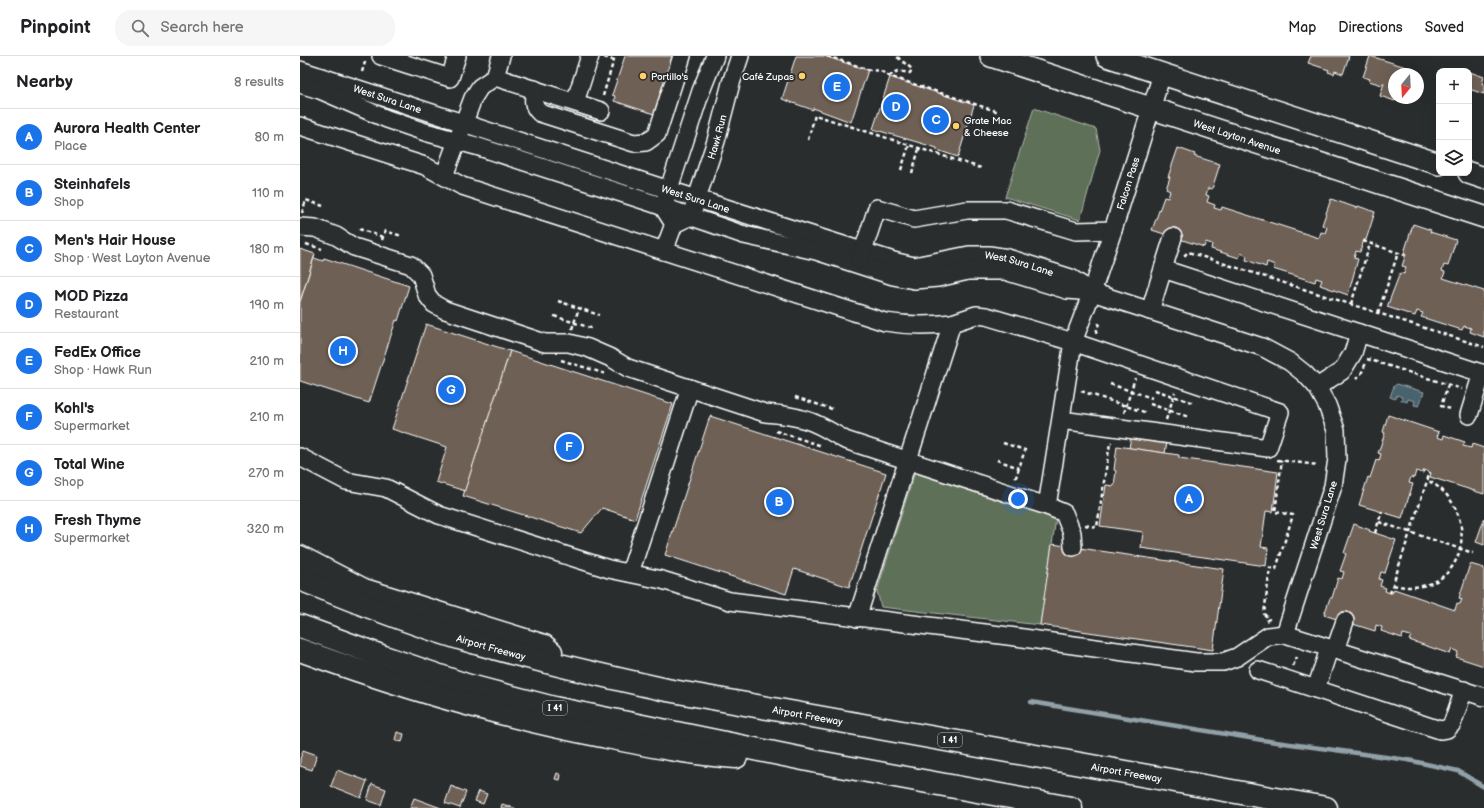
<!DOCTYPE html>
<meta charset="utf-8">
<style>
:root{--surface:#fff;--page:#f6f6f6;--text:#202124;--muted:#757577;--line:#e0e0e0;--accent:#1a73e8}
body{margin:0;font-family:"Balsamiq Sans",sans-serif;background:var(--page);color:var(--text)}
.controls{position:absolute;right:12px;top:12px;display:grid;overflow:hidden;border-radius:8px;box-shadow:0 4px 16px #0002}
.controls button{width:36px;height:36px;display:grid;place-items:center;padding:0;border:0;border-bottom:1px solid var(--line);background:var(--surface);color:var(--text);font:20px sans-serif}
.compass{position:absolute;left:1088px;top:12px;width:36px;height:36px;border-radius:50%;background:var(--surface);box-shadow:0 4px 16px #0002;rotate:198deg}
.you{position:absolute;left:718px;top:443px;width:14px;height:14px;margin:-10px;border:3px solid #fff;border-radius:50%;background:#1a73e8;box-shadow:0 0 0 6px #1a73e833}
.badge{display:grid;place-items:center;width:26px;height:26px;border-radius:50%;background:var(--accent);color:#fff;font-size:13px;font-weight:700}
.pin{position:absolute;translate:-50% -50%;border:2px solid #fff;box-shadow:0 1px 4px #0006}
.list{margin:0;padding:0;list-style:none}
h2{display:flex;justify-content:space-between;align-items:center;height:52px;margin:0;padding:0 16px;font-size:17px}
h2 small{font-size:13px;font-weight:400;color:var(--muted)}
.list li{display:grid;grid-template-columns:26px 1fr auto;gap:12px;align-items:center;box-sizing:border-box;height:56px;padding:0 16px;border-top:1px solid var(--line)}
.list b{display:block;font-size:15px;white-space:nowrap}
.list p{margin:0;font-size:13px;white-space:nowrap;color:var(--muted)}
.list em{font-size:13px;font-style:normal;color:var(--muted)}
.icon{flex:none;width:22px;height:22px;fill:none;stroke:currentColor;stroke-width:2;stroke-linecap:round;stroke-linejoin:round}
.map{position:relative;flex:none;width:1184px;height:752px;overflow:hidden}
header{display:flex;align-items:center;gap:24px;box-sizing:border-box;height:56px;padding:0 20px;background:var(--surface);border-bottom:1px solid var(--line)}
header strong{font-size:19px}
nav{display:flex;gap:22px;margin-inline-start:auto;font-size:14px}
.search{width:280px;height:36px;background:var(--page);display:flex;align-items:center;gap:10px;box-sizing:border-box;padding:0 14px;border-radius:16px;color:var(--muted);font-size:15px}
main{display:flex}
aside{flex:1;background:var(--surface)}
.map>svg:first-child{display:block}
.green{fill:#5e6f58;stroke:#aeb7ac}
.water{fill:#49636e;stroke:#92a1a8}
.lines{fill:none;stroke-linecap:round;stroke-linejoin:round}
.stream{stroke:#92a1a8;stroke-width:4.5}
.building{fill:#6e6154;stroke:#fff}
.minor-casing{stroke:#fff;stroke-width:20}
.major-casing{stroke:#fff;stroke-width:24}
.highway-casing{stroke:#fff;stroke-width:25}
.path{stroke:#fff;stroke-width:2.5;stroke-dasharray:4 3;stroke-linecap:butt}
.minor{stroke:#2a2d2e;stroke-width:17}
.major{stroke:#2a2d2e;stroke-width:21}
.highway{stroke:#2a2d2e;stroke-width:22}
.poi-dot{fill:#ffd166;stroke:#2a2d2e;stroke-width:1.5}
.labels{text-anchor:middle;stroke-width:4;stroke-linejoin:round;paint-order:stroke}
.shield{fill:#2a2d2e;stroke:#bfc0c0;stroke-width:1}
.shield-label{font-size:9px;font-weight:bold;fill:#fff}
.poi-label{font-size:10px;fill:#fff;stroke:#2a2d2e;text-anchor:start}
.street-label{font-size:10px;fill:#fff;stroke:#2a2d2e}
</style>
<header>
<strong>Pinpoint</strong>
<div class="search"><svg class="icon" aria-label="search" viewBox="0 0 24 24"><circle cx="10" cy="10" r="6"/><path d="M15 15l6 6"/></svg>Search here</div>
<nav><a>Map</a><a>Directions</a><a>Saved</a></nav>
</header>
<main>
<aside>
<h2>Nearby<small>8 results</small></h2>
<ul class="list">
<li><span class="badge">A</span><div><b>Aurora Health Center</b><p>Place</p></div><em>80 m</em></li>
<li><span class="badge">B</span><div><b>Steinhafels</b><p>Shop</p></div><em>110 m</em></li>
<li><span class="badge">C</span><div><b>Men's Hair House</b><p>Shop · West Layton Avenue</p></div><em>180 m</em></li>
<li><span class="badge">D</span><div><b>MOD Pizza</b><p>Restaurant</p></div><em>190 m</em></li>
<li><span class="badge">E</span><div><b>FedEx Office</b><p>Shop · Hawk Run</p></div><em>210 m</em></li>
<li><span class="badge">F</span><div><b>Kohl's</b><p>Supermarket</p></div><em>210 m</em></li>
<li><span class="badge">G</span><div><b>Total Wine</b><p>Shop</p></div><em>270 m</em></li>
<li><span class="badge">H</span><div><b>Fresh Thyme</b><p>Supermarket</p></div><em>320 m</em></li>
</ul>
</aside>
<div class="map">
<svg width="1184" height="752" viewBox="0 0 1184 752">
<rect width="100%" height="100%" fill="#2a2d2e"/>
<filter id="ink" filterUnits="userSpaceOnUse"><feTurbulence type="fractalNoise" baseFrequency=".025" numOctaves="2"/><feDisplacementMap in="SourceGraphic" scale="8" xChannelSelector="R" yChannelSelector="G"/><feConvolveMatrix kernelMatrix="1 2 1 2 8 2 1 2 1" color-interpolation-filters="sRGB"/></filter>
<g filter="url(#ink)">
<g class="green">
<polygon points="734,52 796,73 800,94 780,164 705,141"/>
<polygon points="615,416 734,452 756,462 740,569 581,551 577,535"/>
</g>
<polygon class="water" points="1097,328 1124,336 1119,350 1114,349 1115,345 1108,343 1107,346 1101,344 1102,341 1097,339 1095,343 1090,341 1094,330"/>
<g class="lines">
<polyline class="stream" points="731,646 962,684 1108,704 1158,715 1184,731"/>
</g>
<g class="building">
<polygon points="325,0 373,0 354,58 314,45 315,40 312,39"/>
<polygon points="496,0 524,0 568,14 551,66 513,52 513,54 482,43"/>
<polygon points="1011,0 1049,0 1043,18 1035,15 1034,18 1028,16 1029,14 1008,7"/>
<polygon points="1070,0 1106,11 1104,18 1094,18 1094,42 1096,42 1095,45 1080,40 1084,27 1083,27 1082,29 1069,25 1070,23 1063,21"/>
<polygon points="1170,16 1184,21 1182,28 1184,28 1184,38 1169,33"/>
<polygon points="590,21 674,49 658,101 637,94 637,92 573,73"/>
<polygon points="878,92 895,98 894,100 920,108 912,133 908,132 906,139 909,140 907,146 915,149 914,152 921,154 922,151 1019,182 1021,176 1025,177 1027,171 1022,169 1031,143 1057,152 1058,150 1075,156 1066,184 1064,184 1060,196 1056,195 1054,202 1058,203 1048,239 1020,229 1022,224 1016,222 1015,226 973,213 975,209 967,206 966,211 946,204 947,200 941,197 939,202 911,193 912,188 906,186 904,191 852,174 864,141 868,142 870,135 866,133 870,121 868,121"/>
<polygon points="1113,168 1131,174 1130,176 1156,184 1148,210 1144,209 1142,215 1145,216 1143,222 1184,235 1184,281 1170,276 1171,272 1164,270 1162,274 1121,261 1123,257 1117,255 1115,260 1087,251 1100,217 1104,218 1106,211 1102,210 1106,198 1104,197"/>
<polygon points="0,193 15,198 0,246"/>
<polygon points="14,202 23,205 24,202 109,230 98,265 96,264 69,347 0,325 0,246"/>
<polygon points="126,268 210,295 165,435 136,426 147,391 92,373"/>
<polygon points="210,295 373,348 335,463 302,452 281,477 163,440"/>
<polygon points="1088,359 1139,376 1137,381 1143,383 1144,379 1165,386 1163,390 1171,392 1172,388 1184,392 1184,438 1130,421 1131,417 1124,414 1123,417 1116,415 1114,422 1111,421 1109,427 1113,428 1102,462 1059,449 1068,421 1070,422 1076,404 1079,405 1081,398 1078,397 1085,377 1083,376"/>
<polygon points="410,360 586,417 549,531 494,513 486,538 365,499"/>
<polygon points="831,381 867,386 865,397 829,392"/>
<polygon points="817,390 879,399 879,402 978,416 973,456 966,455 961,491 968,492 966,510 841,492 843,476 800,470 806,429 814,430 816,415 814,414"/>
<polygon points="1184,463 1184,489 1176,486"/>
<polygon points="1054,468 1070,474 1069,475 1096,484 1085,517 1081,516 1079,523 1082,524 1080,530 1086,532 1085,535 1090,537 1092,537 1094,533 1155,554 1157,547 1160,548 1162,543 1159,542 1170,508 1184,512 1184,610 1156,601 1158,596 1152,593 1150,598 1109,584 1111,580 1103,578 1102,582 1081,575 1082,571 1076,569 1075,575 1024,559 1030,542 1032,542 1038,522 1042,523 1044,516 1040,515 1046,498 1044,497"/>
<polygon points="752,488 924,513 913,594 740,569"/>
<polygon points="97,676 104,678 102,686 95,684"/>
<polygon points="3,694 17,699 12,714 0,710 0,703"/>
<polygon points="37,714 67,725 61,742 31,730"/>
<polygon points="257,717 261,719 260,724 255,723"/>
<polygon points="72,728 86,733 81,749 67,744"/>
<polygon points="151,730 166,736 160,752 145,747"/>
<polygon points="179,735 187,738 183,748 175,745"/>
<polygon points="114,742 141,752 110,752"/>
<polygon points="202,748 215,752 201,752"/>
</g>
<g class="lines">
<defs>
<g id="minor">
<polyline points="81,0 150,22 157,0"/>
<path id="s1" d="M415 0 401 35 363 151 374 168 391 160 416 85 431 27 440 0"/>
<path id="s2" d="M0 14 369 134 597 206 614 210 669 199H689L708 202 771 222 792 236"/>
<polyline points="195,21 301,55"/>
<polyline points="0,28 20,34 87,63 125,76 176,90 352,147 444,179 516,195 593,220 614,224 638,222 668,215 705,215 767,234 792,236 962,291 990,306 1005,318 1017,331 1027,349 1036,374 1037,403 1033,430 985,578"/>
<path d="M235 33C233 44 232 50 240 57L334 87 346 86 357 78 382 0"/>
<polyline points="275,46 290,0"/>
<path d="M0 70 125 110 162 130 585 266C609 270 628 270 652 267"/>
<polyline points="144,120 173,42 180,31 195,21 201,0"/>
<path d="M0 171 15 172 36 180 54 191 111 209 121 219 127 239 134 248 145 254 245 287H269L288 292 311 302 328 312 465 357C479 358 493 360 506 364 520 368 533 377 545 384L747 450 773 286 980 356 968 392 761 364"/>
<polyline points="364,195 374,168"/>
<polyline points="560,204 577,152 614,163 667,154 706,154 776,175 813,174"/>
<polyline points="863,213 873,181"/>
<polyline points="850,255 863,213 1059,277"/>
<polyline points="1017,331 1042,315 1053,297 1059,277 1184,318"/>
<polyline points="1169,359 1182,317"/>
<polyline points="0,401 46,425 86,432 139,459 309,513 362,524 430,545 716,581 896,606 923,606 937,601 968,580 985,578 1184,641"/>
<polyline points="747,450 764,457 772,477 773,491"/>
<polyline points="330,517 390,332"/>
<path id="s3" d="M557 562 652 267 676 259 686 260 773 286 792 236 813 174 862 18"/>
<polyline points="1035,594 1045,565"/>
<polyline points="958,614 1140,674 1147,673 1152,668 1164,634"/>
<polyline points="1016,633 1029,593"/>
</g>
<g id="major">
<path id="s4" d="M691 0 1184 161"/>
<polyline points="807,0 1139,108"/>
<polyline points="1169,117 1184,122"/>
</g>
<g id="highway">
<polyline points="0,501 64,534 244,590 251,596"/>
<path id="s5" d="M0 523C58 547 116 570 176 587 239 605 303 620 367 634L1026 752"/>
<polyline points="0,570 84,601 166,629 254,652 518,706 771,752"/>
<path d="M0 594C98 630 199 660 302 680 347 689 391 698 436 701"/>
</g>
</defs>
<use href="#minor" class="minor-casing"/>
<use href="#major" class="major-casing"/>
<use href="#highway" class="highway-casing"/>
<g class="path">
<polyline points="527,0 570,14 581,15 589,20 699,56"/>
<polyline points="304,1 313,4"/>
<polyline points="62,16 66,3"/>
<polyline points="589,20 598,15 610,17 612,13 596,0"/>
<polyline points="303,40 315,0"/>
<polyline points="508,84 515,59 681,112"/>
<polyline points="601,114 609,89"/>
<polyline points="612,117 619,93"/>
<polyline points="2,157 6,144 23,150"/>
<polyline points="59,173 83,181"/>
<polyline points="82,184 85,175 102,180"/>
<polyline points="1063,185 1105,199"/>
<polyline points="6,188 22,193"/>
<polyline points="884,200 888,196 1184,291"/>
<polyline points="258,245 299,259"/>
<polyline points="1051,248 1070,188"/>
<polyline points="1078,257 1098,197"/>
<polyline points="254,260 294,273"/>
<polyline points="272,273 279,252"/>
<polyline points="796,277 799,267"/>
<polyline points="1067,303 1162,333"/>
<polyline points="261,304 306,318"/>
<polyline points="1056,323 1061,318 1066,307"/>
<polyline points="810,328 852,342"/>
<polyline points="1148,329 1141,350 1150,353"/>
<polyline points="855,334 894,347"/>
<polyline points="781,335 847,357"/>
<polyline points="495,341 535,354"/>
<polyline points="850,348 889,361"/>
<polyline points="824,357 835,322"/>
<polyline points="866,364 875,336"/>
<polyline points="476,375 522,390"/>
<polyline points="703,387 725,394 715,424"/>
<polyline points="697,404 719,412"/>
<polyline points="977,404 1018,409"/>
<polyline points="1079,466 1173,497"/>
<polyline points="785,469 797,471 810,387 812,387"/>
<polyline points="1075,477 1082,455"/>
<path d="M1093 529C1169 546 1184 452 1127 424"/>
<polyline points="1090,537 1130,416"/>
<polyline points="966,565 969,563 964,558 970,512 976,513 993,459 975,456 982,404"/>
<polyline points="993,610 997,601"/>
</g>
<use href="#minor" class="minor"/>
<use href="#major" class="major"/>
<use href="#highway" class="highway"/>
</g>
</g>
<g class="poi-dot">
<circle cx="343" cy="20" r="4"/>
<circle cx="502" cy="20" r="4"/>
<circle cx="656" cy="70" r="4"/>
</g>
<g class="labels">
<g class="shield">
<rect x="243" y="645" width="24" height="14" rx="3"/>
<rect x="638" y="677" width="24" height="14" rx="3"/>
</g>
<g class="shield-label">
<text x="255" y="655">I 41</text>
<text x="650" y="687">I 41</text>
</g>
<g class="poi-label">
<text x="351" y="24">Portillo's</text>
<text x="494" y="24" text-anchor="end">Café Zupas</text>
<text x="664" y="68">Grate Mac<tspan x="664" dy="12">&amp; Cheese</tspan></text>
</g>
<g class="street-label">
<text dy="4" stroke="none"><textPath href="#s2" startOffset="92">West Sura Lane</textPath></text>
<text dy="4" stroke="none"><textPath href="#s4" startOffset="259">West Layton Avenue</textPath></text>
<text dy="4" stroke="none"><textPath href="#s1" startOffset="282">Hawk Run</textPath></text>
<text dy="4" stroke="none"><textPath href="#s3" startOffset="604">Falcon Pass</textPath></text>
<text dy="4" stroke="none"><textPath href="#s2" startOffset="416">West Sura Lane</textPath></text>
<text dy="4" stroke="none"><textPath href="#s2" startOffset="752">West Sura Lane</textPath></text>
<text transform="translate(1023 459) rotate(-73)" y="4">West Sura Lane</text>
<text dy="4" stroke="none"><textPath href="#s5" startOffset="203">Airport Freeway</textPath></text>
<text dy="4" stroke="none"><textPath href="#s5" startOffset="527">Airport Freeway</textPath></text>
<text dy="4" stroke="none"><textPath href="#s5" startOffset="851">Airport Freeway</textPath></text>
</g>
</g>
</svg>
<div class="controls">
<button>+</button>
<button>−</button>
<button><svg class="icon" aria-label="layers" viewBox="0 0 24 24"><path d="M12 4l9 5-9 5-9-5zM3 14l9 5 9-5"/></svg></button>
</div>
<svg class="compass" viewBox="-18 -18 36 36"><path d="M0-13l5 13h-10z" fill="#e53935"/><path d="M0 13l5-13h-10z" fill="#757577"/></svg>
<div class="you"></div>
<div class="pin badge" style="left:889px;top:443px">A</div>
<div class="pin badge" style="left:479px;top:446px">B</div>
<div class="pin badge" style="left:636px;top:64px">C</div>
<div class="pin badge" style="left:596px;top:51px">D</div>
<div class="pin badge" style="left:537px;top:31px">E</div>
<div class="pin badge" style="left:269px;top:391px">F</div>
<div class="pin badge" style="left:151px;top:334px">G</div>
<div class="pin badge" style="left:43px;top:295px">H</div>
</div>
</main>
